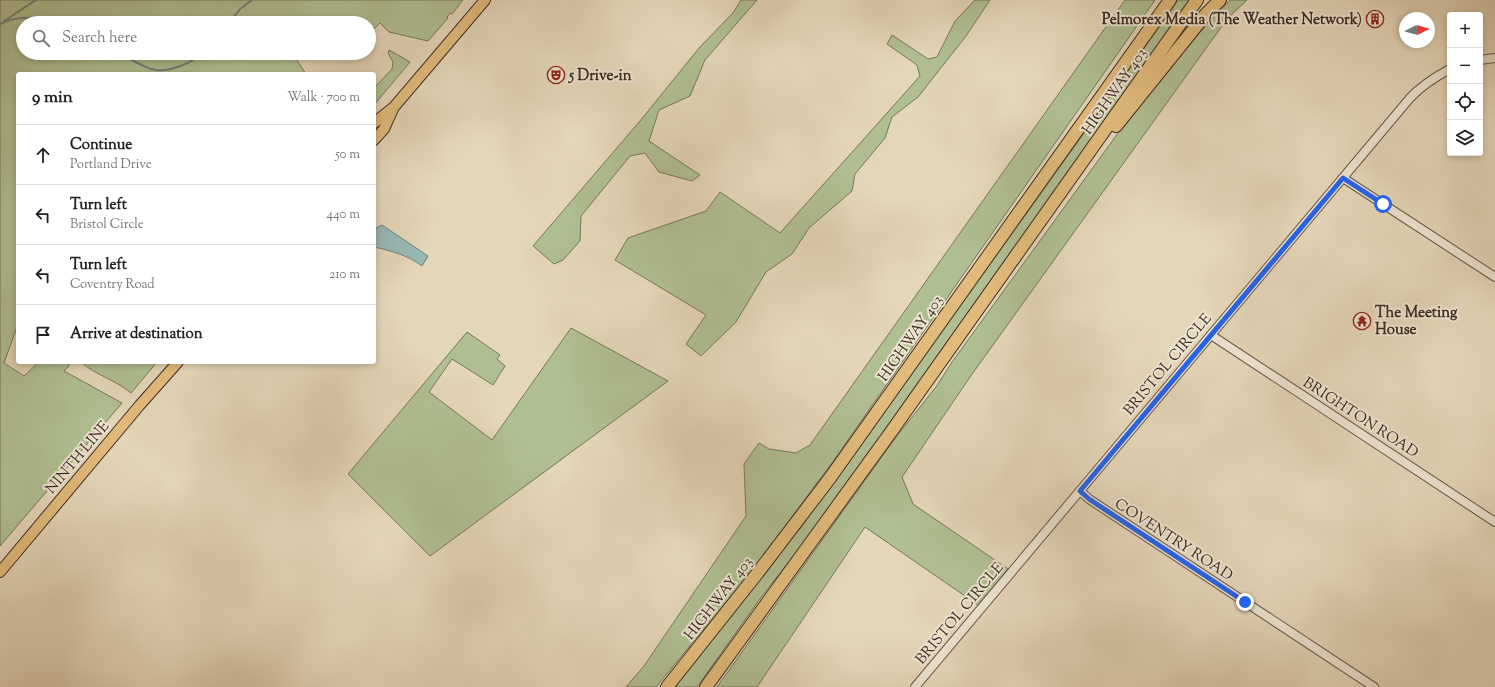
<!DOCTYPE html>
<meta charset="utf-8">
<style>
:root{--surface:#fff;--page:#f6f6f6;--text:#222;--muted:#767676;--line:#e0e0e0}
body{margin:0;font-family:"Sorts Mill Goudy",serif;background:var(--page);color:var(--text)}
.controls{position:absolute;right:12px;top:12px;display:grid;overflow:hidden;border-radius:4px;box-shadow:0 2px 6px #0003}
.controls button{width:36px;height:36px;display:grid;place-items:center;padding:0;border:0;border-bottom:1px solid var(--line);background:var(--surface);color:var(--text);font:20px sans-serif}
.compass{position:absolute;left:1399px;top:12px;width:36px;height:36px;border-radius:50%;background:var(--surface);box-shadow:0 2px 6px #0003;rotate:85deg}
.stop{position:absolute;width:12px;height:12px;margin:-9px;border:3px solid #2563eb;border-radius:50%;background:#fff}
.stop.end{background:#2563eb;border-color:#fff;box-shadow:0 1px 4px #0008}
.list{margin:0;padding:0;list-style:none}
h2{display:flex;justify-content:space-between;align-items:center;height:52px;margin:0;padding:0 16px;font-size:17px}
h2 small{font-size:13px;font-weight:400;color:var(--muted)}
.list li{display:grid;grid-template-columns:26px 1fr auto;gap:12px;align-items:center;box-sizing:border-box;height:60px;padding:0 16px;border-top:1px solid var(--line)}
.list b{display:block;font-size:15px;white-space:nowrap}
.list p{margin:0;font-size:13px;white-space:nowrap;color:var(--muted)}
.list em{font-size:13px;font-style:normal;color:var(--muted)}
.icon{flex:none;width:22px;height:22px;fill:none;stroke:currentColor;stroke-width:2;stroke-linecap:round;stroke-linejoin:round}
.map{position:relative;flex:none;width:1495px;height:687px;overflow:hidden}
.search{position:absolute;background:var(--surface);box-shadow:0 2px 6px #0003;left:16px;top:16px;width:360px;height:44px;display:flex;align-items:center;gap:10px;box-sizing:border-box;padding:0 14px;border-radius:22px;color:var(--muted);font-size:15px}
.panel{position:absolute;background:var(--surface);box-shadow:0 2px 6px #0003;left:16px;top:72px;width:360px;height:292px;border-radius:4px}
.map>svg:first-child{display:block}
.green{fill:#b0bf92;stroke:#77765b}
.water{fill:#97b8b6;stroke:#73807c}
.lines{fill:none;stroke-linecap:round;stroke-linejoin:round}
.stream{stroke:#73807c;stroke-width:2}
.minor-casing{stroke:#685649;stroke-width:10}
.major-casing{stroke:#3e2c24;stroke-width:12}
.highway-casing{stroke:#3e2c24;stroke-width:14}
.minor{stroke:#ede4d2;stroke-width:8}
.major{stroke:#e2bb7c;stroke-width:10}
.highway{stroke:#e2bb7c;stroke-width:12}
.route{stroke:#2563eb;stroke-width:5}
.labels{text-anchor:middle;stroke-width:4;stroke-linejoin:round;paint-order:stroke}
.poi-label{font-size:15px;font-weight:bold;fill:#3e2c24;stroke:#ede4d2;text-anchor:start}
.street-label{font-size:15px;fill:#3e2c24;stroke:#ede4d2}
</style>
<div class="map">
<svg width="1495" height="687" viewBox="0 0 1495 687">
<rect width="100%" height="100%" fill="#e4d6b9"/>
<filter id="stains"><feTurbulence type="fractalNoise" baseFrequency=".005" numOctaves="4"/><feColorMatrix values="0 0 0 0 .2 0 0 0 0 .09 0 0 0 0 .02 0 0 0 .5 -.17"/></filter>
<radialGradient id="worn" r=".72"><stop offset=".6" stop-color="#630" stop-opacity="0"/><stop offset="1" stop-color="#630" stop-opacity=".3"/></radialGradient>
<g class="green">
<polygon points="0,0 463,0 452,14 450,13 447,17 448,18 428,41 389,32 380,23 375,28 369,29 369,23 23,23 23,53 292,53 306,74 18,74 18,324 4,363 24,376 39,362 67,362 69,366 64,371 122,403 0,546"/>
<polygon points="741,0 757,0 705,60 690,96 659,110 649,141 700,175 692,181 659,172 645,153 630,156 581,216 580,241 563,260 554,264 533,246 640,121 700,47 733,13"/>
<polygon points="975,0 990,0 966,36 918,97 892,117 885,138 855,174 852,191 809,228 792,254 766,272 736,322 701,356 686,344 706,315 615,260 628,238 706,211 720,192 780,233 920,76 917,65 887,44 892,35 928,59 937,57 955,21"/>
<polygon points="1125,0 1155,0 834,460 751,572 656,687 626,687 644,666 746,516 744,464 759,443 769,449 796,453 810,445"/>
<polygon points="1178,0 1190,0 809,536 762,596 697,687 671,687 799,530 1100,111"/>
<polygon points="1230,0 1247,0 1227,19 970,377 902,477 913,504 1008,569 978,605 865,527 757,687 717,687 896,437 936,387 952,362 1121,129 1199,33"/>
<polygon points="389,50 410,62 374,105 374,88 392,69 393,62 388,53"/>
<polygon points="571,328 668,381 430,556 348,474 467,332 500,355 497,359 505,366 493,385 452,359 429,392 492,440"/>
<path d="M81 362H157L131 393C116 380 95 375 81 362Z"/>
</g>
<path class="water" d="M382 225 428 256 422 266C407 255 392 251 374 247V233L376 228Z"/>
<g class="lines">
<g class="stream">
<polyline points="4,21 36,0"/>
<polyline points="229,23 240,9 252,0"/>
<path d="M0 24C17 16 29 16 47 23"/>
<path d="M119 53C131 59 143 68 156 70 168 72 194 63 201 53"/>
</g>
<defs>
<g id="minor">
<polyline points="1480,60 1495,58"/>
<polyline points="1343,178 1495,277"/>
<polyline points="1211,335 1495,522"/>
<polyline points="1080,491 1089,499 1374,687"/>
<path d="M915 687 1410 98C1422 85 1435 77 1450 69"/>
</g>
<g id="major">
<polyline points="374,123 394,107 485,0"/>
<polyline points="374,140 384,129 393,109"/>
<polyline points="0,572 139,406 178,362"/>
</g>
<g id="highway">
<polyline points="1116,126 1206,14 1220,0"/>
<polyline points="667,687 756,575 830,478 1170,0"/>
<polyline points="706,687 891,432 1197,0"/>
</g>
</defs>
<use href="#minor" class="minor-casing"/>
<use href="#major" class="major-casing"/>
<use href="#highway" class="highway-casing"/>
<use href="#minor" class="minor"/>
<use href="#major" class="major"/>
<use href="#highway" class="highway"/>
</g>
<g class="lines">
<polyline class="route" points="1245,602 1089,499 1080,491 1343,178 1383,204"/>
</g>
<defs>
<symbol id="building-ring" viewBox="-11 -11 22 22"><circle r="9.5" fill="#ede4d2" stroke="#8f2418" stroke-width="1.5"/><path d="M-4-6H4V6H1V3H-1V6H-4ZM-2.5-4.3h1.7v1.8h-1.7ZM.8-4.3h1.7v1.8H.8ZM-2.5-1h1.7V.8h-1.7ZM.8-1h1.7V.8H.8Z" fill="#8f2418"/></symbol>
<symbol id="theatre-ring" viewBox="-11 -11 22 22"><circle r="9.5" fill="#ede4d2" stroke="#8f2418" stroke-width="1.5"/><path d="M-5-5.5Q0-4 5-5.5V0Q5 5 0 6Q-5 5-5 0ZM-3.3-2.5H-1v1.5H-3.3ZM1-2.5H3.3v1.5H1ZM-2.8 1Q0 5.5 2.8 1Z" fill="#8f2418"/></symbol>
<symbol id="temple-ring" viewBox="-11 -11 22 22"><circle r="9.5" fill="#ede4d2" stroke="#8f2418" stroke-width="1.5"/><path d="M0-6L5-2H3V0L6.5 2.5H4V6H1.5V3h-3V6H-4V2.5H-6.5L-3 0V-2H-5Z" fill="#8f2418"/></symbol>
</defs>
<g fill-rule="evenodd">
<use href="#building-ring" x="1365" y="9" width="20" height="20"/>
<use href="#theatre-ring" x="546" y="65" width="20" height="20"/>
<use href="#temple-ring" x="1352" y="311" width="20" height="20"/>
</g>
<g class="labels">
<g class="poi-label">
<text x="1362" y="24" text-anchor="end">Pelmorex Media (The Weather Network)</text>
<text x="569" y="80">5 Drive-in</text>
<text x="1375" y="317">The Meeting<tspan x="1375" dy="17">House</tspan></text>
</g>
<g class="street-label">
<text transform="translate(1114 91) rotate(-55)" y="5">HIGHWAY 403</text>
<text transform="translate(910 338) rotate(-55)" y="5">HIGHWAY 403</text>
<text transform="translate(1167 364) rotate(-50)" y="5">BRISTOL CIRCLE</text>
<text transform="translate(1361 417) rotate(33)" y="5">BRIGHTON ROAD</text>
<text transform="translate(77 457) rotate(-50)" y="5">NINTH LINE</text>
<text transform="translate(1174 539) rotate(33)" y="5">COVENTRY ROAD</text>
<text transform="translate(718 598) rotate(-52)" y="5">HIGHWAY 403</text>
<text transform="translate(959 613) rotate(-50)" y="5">BRISTOL CIRCLE</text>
</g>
</g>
<rect width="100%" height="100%" filter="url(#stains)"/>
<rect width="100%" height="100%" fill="url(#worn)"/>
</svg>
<div class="controls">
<button>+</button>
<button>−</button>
<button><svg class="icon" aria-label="locate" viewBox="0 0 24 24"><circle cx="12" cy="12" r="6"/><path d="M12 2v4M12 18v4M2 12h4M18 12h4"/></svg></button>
<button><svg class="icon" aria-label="layers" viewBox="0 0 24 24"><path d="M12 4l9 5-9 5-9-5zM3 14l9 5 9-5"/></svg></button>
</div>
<svg class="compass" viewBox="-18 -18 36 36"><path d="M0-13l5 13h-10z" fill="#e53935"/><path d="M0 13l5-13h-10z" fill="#767676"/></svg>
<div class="stop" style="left:1383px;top:204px"></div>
<div class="stop end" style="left:1245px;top:602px"></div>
<div class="search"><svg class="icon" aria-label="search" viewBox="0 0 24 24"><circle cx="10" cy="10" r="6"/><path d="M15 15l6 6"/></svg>Search here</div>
<section class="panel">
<h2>9 min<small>Walk · 700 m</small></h2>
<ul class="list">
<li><svg class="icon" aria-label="ahead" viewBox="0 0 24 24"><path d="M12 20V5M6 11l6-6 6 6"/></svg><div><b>Continue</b><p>Portland Drive</p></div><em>50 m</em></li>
<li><svg class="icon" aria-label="left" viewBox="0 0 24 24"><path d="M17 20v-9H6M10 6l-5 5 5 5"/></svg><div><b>Turn left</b><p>Bristol Circle</p></div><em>440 m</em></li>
<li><svg class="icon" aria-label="left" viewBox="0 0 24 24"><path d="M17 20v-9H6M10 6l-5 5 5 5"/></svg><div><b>Turn left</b><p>Coventry Road</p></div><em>210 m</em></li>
<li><svg class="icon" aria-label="arrive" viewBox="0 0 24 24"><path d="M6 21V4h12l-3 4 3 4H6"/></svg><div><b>Arrive at destination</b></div></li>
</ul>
</section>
</div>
